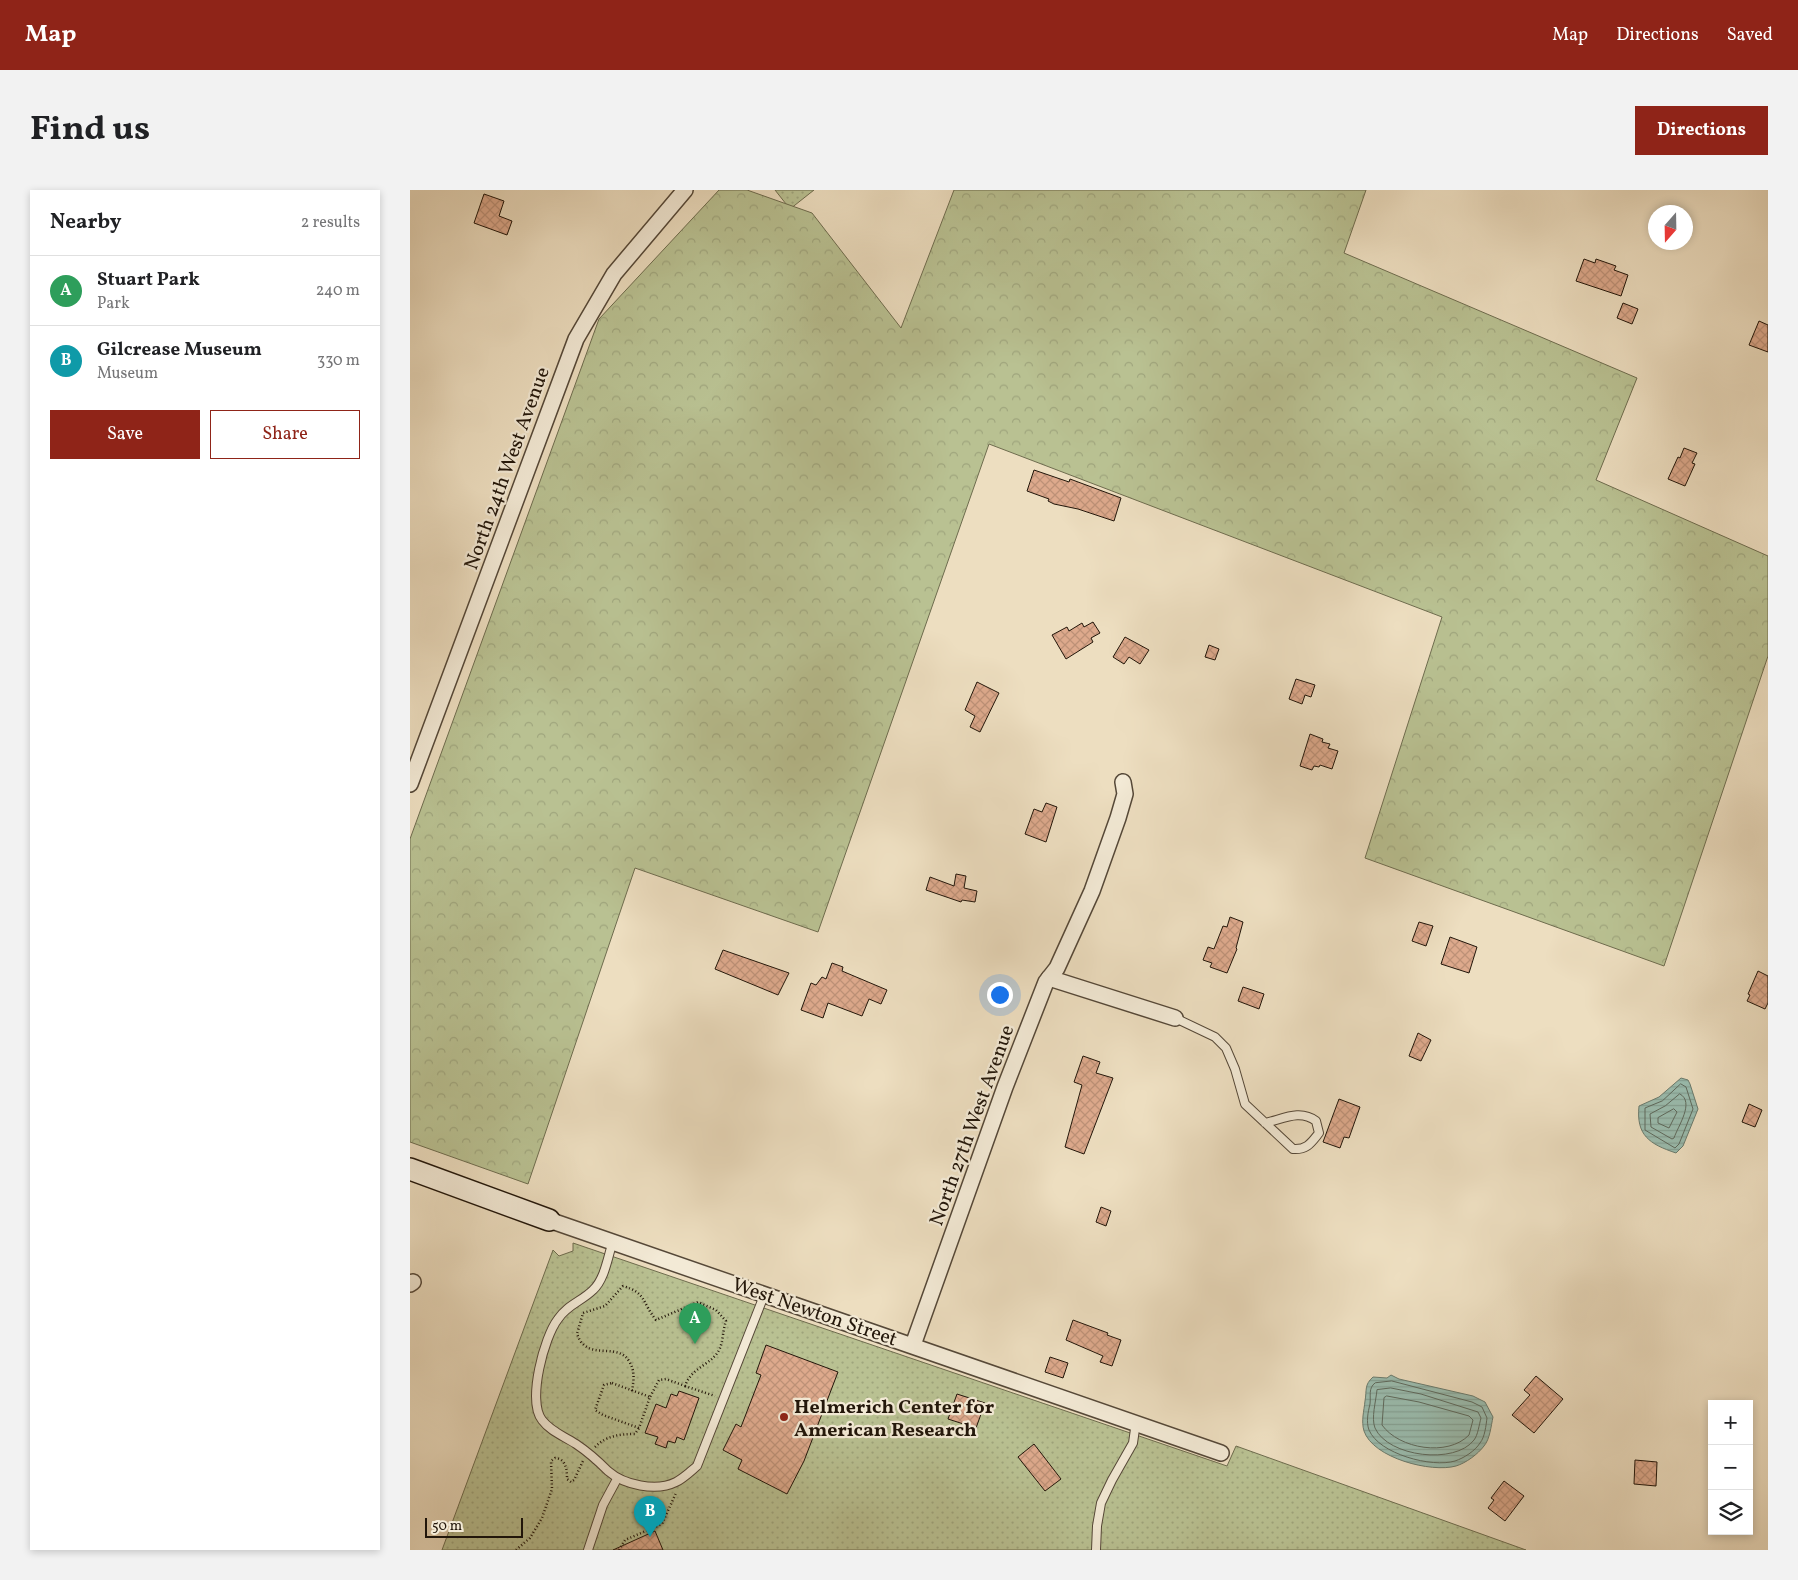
<!DOCTYPE html>
<meta charset="utf-8">
<style>
:root{--surface:#fff;--page:#f2f2f2;--text:#202124;--muted:#757577;--line:#e0e0e0;--accent:#8f2418}
body{margin:0;font-family:Vollkorn,serif;background:var(--page);color:var(--text)}
.controls{position:absolute;right:15px;bottom:15px;display:grid;overflow:hidden;border-radius:0px;box-shadow:0 2px 8px #0003}
.controls button{width:45px;height:45px;display:grid;place-items:center;padding:0;border:0;border-bottom:1px solid var(--line);background:var(--surface);color:var(--text);font:25px sans-serif}
.compass{position:absolute;left:1238px;top:15px;width:45px;height:45px;border-radius:50%;background:var(--surface);box-shadow:0 2px 8px #0003;rotate:200deg}
.scale{position:absolute;left:15px;bottom:12px;width:98px;box-sizing:border-box;padding-left:5px;border:2px solid #22160a;border-top:0;font-size:14px;line-height:18px;white-space:nowrap;color:#22160a;-webkit-text-stroke:4px #f3ead6;paint-order:stroke}
.you{position:absolute;left:589px;top:804px;width:18px;height:18px;margin:-12px;border:4px solid #fff;border-radius:50%;background:#1a73e8;box-shadow:0 0 0 8px #1a73e833}
.badge{display:grid;place-items:center;width:32px;height:32px;border-radius:50%;background:var(--accent);color:#fff;font-size:16px;font-weight:700}
.pin{position:absolute;translate:-50% -41px;filter:drop-shadow(0 1px 2px #0008)}
.pin::after{content:'';position:absolute;top:26px;width:18px;height:15px;background:inherit;clip-path:polygon(0 0,100% 0,50% 100%)}
.list{margin:0;padding:0;list-style:none}
h2{display:flex;justify-content:space-between;align-items:center;height:65px;margin:0;padding:0 20px;font-size:21px}
h2 small{font-size:16px;font-weight:400;color:var(--muted)}
.list li{display:grid;grid-template-columns:32px 1fr auto;gap:15px;align-items:center;box-sizing:border-box;height:70px;padding:0 20px;border-top:1px solid var(--line)}
.list b{display:block;font-size:19px;white-space:nowrap}
.list p{margin:0;font-size:16px;white-space:nowrap;color:var(--muted)}
.list em{font-size:16px;font-style:normal;color:var(--muted)}
.actions{display:flex;gap:10px;padding:15px 20px}
.actions a{flex:1;padding:11px 0;border:1px solid var(--accent);border-radius:0px;text-align:center;font-size:18px;color:var(--accent)}
.actions .main{background:var(--accent);color:#fff}
.icon{flex:none;width:28px;height:28px;fill:none;stroke:currentColor;stroke-width:2;stroke-linecap:round;stroke-linejoin:round}
.map{position:relative;flex:none;width:1358px;height:1360px;overflow:hidden;border-radius:0px}
header{display:flex;align-items:center;gap:30px;box-sizing:border-box;height:70px;padding:0 25px;background:var(--accent);color:#fff}
header strong{font-size:24px}
nav{display:flex;gap:28px;margin-inline-start:auto;font-size:18px}
.intro{display:flex;align-items:center;justify-content:space-between;box-sizing:border-box;height:120px;padding:0 30px}
h1{margin:0;font-size:35px}
.button{padding:12px 22px;border-radius:0px;background:var(--accent);color:#fff;font-size:18px;font-weight:700}
main{display:flex;gap:30px;padding:0 30px}
aside{flex:1;background:var(--surface);border-radius:0px;box-shadow:0 2px 8px #0003}
.map>svg:first-child{display:block}
.grass{fill:url(#grass-dots);stroke:#6e6c4e}
.forest{fill:url(#forest-crowns);stroke:#6e6c4e}
.water{fill:url(#water-rules);stroke:#6a7a6c}
.lines{fill:none;stroke-linecap:round;stroke-linejoin:round}
.shore{stroke:#5e695c;stroke-width:1}
.building{fill:url(#building-cross-hatch);stroke:#22160a}
.lane-casing{stroke:#554838;stroke-width:10}
.street-casing{stroke:#554838;stroke-width:18}
.secondary-casing{stroke:#22160a;stroke-width:24}
.path{stroke:#22160a;stroke-width:2.5;stroke-dasharray:1 2.5;stroke-linecap:butt}
.lane{stroke:#f3ead6;stroke-width:8}
.street{stroke:#f3ead6;stroke-width:15}
.secondary{stroke:#f3ead6;stroke-width:21}
.poi-dot{fill:#8f2418;stroke:#f3ead6;stroke-width:2}
.labels{text-anchor:middle;stroke-width:4.5;stroke-linejoin:round;paint-order:stroke}
.street-label{font-size:20px;fill:#22160a;stroke:#f3ead6}
.poi-label{font-size:20px;font-weight:bold;fill:#22160a;stroke:#f3ead6;text-anchor:start}
</style>
<header>
<strong>Map</strong>
<nav><a>Map</a><a>Directions</a><a>Saved</a></nav>
</header>
<div class="intro"><h1>Find us</h1><a class="button">Directions</a></div>
<main>
<aside>
<h2>Nearby<small>2 results</small></h2>
<ul class="list">
<li><span class="badge" style="background:#2e9e5b">A</span><div><b>Stuart Park</b><p>Park</p></div><em>240 m</em></li>
<li><span class="badge" style="background:#0f9aa8">B</span><div><b>Gilcrease Museum</b><p>Museum</p></div><em>330 m</em></li>
</ul>
<div class="actions"><a class="main">Save</a><a>Share</a></div>
</aside>
<div class="map">
<svg width="1358" height="1360" viewBox="0 0 1358 1360">
<defs>
<pattern id="grass-dots" width="8" height="8" patternUnits="userSpaceOnUse" patternTransform="scale(1.25)"><rect width="8" height="8" fill="#b9c192"/><path d="M2 2h.1M6 6h.1" fill="none" stroke="#9fa57d" stroke-width="1.8" stroke-linecap="round"/></pattern>
<pattern id="forest-crowns" width="20" height="18" patternUnits="userSpaceOnUse" patternTransform="scale(1.25)"><rect width="20" height="18" fill="#b9c192"/><path d="M2 6a3 3 0 1 1 6 0M12 15a3 3 0 1 1 6 0" fill="none" stroke="#9fa57d"/></pattern>
<pattern id="water-rules" width="6" height="5" patternUnits="userSpaceOnUse" patternTransform="scale(1.25)"><rect width="6" height="5" fill="#9abcae"/><path d="M0 2.5h6" fill="none" stroke="#84a194"/></pattern>
<pattern id="building-cross-hatch" width="8" height="8" patternUnits="userSpaceOnUse" patternTransform="scale(1.25)"><rect width="8" height="8" fill="#dda98c"/><path d="M0 0l8 8M0 8l8-8" fill="none" stroke="#bd9177"/></pattern>
</defs>
<rect width="100%" height="100%" fill="#eddec0"/>
<filter id="stains"><feTurbulence type="fractalNoise" baseFrequency=".004" numOctaves="4"/><feColorMatrix values="0 0 0 0 .2 0 0 0 0 .09 0 0 0 0 .02 0 0 0 .5 -.17"/></filter>
<radialGradient id="worn" r=".72"><stop offset=".6" stop-color="#630" stop-opacity="0"/><stop offset="1" stop-color="#630" stop-opacity=".3"/></radialGradient>
<g class="grass">
<polygon points="365,0 404,0 380,19"/>
<polygon points="163,1053 817,1276 826,1256 1116,1360 32,1360 143,1060 149,1066 163,1061"/>
</g>
<polygon class="forest" points="309,0 337,0 402,23 491,138 544,0 956,0 934,63 1227,188 1186,290 1358,366 1358,466 1254,776 955,668 1032,427 579,254 408,742 225,678 118,994 0,952 0,649 189,129"/>
<g class="water">
<path d="M1271 888 1278 890 1280 894 1288 919 1273 956 1266 963C1239 954 1226 945 1229 916L1249 907Z"/>
<path d="M981 1185 989 1189 1063 1206 1075 1212 1083 1227C1081 1236 1080 1249 1074 1256 1068 1264 1056 1273 1046 1276 1021 1283 963 1268 954 1241 951 1231 954 1221 955 1211 957 1200 954 1195 963 1187L977 1188Z"/>
</g>
<g class="lines">
<g class="shore">
<polygon points="1271,894 1276,897 1283,919 1269,954 1265,958 1235,940 1235,918 1252,911"/>
<path d="M1270 904C1285 912 1268 936 1264 948L1262 949 1241 937 1240 924 1255 916Z"/>
<polygon points="1264,919 1267,922 1259,938 1248,933 1248,928"/>
<path d="M982 1191 1062 1212 1072 1217 1077 1228C1076 1235 1075 1247 1070 1253 1065 1261 1054 1268 1045 1271 1022 1278 969 1264 959 1240 956 1232 958 1222 960 1214 961 1206 958 1198 965 1193Z"/>
<path d="M981 1198 1011 1204 1068 1222 1071 1228C1069 1235 1068 1245 1064 1250 1045 1275 978 1267 965 1238 961 1228 966 1211 967 1200Z"/>
<path d="M977 1206 1009 1212 1059 1226 1063 1230 1059 1245C1038 1267 989 1259 972 1235L974 1208Z"/>
</g>
</g>
<g class="building">
<polygon points="74,4 94,11 89,26 102,31 97,45 64,33"/>
<polygon points="1174,69 1185,73 1186,69 1206,76 1204,80 1218,85 1211,106 1166,91"/>
<polygon points="1213,113 1228,119 1222,134 1207,128"/>
<polygon points="1349,131 1358,135 1358,162 1339,155"/>
<polygon points="1274,258 1287,263 1282,273 1285,274 1275,296 1258,289 1268,267 1270,268"/>
<polygon points="624,280 659,292 660,289 711,308 704,331 668,319 644,314 638,311 639,309 617,301"/>
<polygon points="683,432 690,443 681,448 683,452 656,469 642,445 657,437 659,441 672,433 674,437"/>
<polygon points="715,447 739,460 730,474 719,467 714,474 703,467"/>
<polygon points="799,455 809,459 805,470 795,467"/>
<polygon points="886,489 905,495 901,507 895,505 892,514 879,509"/>
<polygon points="567,492 589,503 570,542 560,537 565,526 555,520"/>
<polygon points="900,544 913,549 912,552 920,554 918,558 928,561 922,579 910,575 909,577 904,576 902,580 890,576"/>
<polygon points="636,613 647,617 636,652 615,644 624,619 632,622"/>
<polygon points="546,684 556,686 554,698 567,701 565,712 552,710 551,712 516,700 520,687 544,696"/>
<polygon points="820,727 833,732 826,758 827,759 817,783 800,777 802,773 793,770 798,757 804,759 813,736 817,737"/>
<polygon points="1009,732 1023,736 1016,756 1002,751"/>
<polygon points="1040,747 1067,757 1059,783 1031,774"/>
<polygon points="313,760 379,783 368,805 305,779"/>
<polygon points="422,773 433,777 432,781 477,800 471,814 459,809 452,826 418,813 413,828 391,820 401,793 406,795 412,787 416,789"/>
<polygon points="1348,781 1358,786 1358,813 1355,819 1337,811 1340,805 1338,804"/>
<polygon points="833,797 854,804 849,819 828,811"/>
<polygon points="1008,843 1021,850 1011,871 999,866"/>
<polygon points="673,866 690,872 686,883 703,888 674,964 655,957 672,895 664,892"/>
<polygon points="929,909 950,917 939,948 934,947 930,958 913,952"/>
<polygon points="1339,914 1352,920 1345,937 1332,932"/>
<polygon points="691,1017 701,1021 696,1036 686,1032"/>
<polygon points="663,1130 698,1143 697,1145 711,1150 702,1176 690,1172 693,1166 656,1150"/>
<polygon points="356,1155 428,1182 394,1271 377,1304 328,1279 332,1270 313,1260 326,1234 331,1237 351,1185 346,1183"/>
<polygon points="640,1167 658,1173 653,1188 635,1182"/>
<polygon points="1126,1186 1153,1209 1124,1243 1102,1225 1120,1205 1114,1200"/>
<polygon points="269,1201 289,1208 274,1250 267,1247 265,1253 258,1251 256,1258 245,1254 248,1247 235,1243 246,1214 256,1218 261,1204 267,1206"/>
<polygon points="547,1204 575,1213 566,1238 538,1229"/>
<polygon points="624,1254 651,1289 635,1301 608,1267"/>
<polygon points="1225,1270 1247,1272 1246,1296 1224,1294"/>
<polygon points="1094,1291 1114,1306 1095,1331 1078,1318 1084,1310 1081,1308"/>
<polygon points="245,1341 253,1360 203,1360"/>
</g>
<g class="lines">
<defs>
<g id="lane">
<path d="M765 828 805 847 816 858 825 879 835 914 883 959C897 960 901 953 909 943L906 931C890 919 873 929 855 933"/>
<path d="M203 1051C198 1066 195 1089 183 1100 172 1111 157 1115 148 1129 134 1147 117 1211 132 1230 141 1242 154 1246 166 1254 178 1262 188 1271 198 1281 214 1295 246 1302 266 1292 274 1288 281 1281 287 1276L355 1103"/>
<polyline points="178,1360 193,1315 207,1289"/>
<polyline points="686,1360 687,1336 691,1313 702,1290 723,1253 726,1232"/>
</g>
<g id="street">
<polyline points="0,594 166,149 204,84 275,0"/>
<polyline points="639,788 765,828"/>
<polyline points="139,1030 811,1263"/>
<polyline points="0,1094 3,1092"/>
<polyline points="503,1155 595,897 636,792 647,778 682,701 708,628 715,604 713,592"/>
</g>
<polyline id="secondary" points="0,979 139,1030"/>
</defs>
<use href="#lane" class="lane-casing"/>
<use href="#street" class="street-casing"/>
<use href="#secondary" class="secondary-casing"/>
<g class="path">
<polygon points="202,1193 240,1207 229,1238 193,1225 185,1220 194,1195"/>
<polyline points="275,1196 305,1206"/>
<path d="M222 1201C224 1189 225 1181 219 1171 208 1154 186 1167 173 1154 170 1152 168 1146 167 1144L173 1123 195 1116 213 1096C237 1103 232 1113 246 1130L288 1112 306 1120 316 1131C313 1139 313 1151 310 1158 303 1175 282 1176 275 1196L256 1189 249 1190 240 1207"/>
<path d="M185 1257C196 1246 209 1244 225 1244L229 1238"/>
<path d="M106 1360 120 1348 132 1328 142 1299 141 1271 145 1268C156 1269 157 1279 157 1289L161 1292 164 1290 173 1271"/>
<polyline points="209,1360 215,1350 252,1334 266,1303"/>
</g>
<use href="#lane" class="lane"/>
<use href="#street" class="street"/>
<use href="#secondary" class="secondary"/>
</g>
<circle class="poi-dot" cx="374" cy="1227" r="5"/>
<g class="labels">
<g class="street-label">
<text transform="translate(96 278) rotate(-70)" y="7">North 24th West Avenue</text>
<text transform="translate(561 935) rotate(-70)" y="7">North 27th West Avenue</text>
<text transform="translate(405 1121) rotate(19)" y="7">West Newton Street</text>
</g>
<g class="poi-label">
<text x="384" y="1223">Helmerich Center for<tspan x="384" dy="23">American Research</tspan></text>
</g>
</g>
<rect width="100%" height="100%" filter="url(#stains)"/>
<rect width="100%" height="100%" fill="url(#worn)"/>
</svg>
<div class="controls">
<button>+</button>
<button>−</button>
<button><svg class="icon" aria-label="layers" viewBox="0 0 24 24"><path d="M12 4l9 5-9 5-9-5zM3 14l9 5 9-5"/></svg></button>
</div>
<svg class="compass" viewBox="-18 -18 36 36"><path d="M0-13l5 13h-10z" fill="#e53935"/><path d="M0 13l5-13h-10z" fill="#757577"/></svg>
<div class="scale">50 m</div>
<div class="you"></div>
<div class="pin badge" style="left:285px;top:1154px;background:#2e9e5b">A</div>
<div class="pin badge" style="left:240px;top:1347px;background:#0f9aa8">B</div>
</div>
</main>
